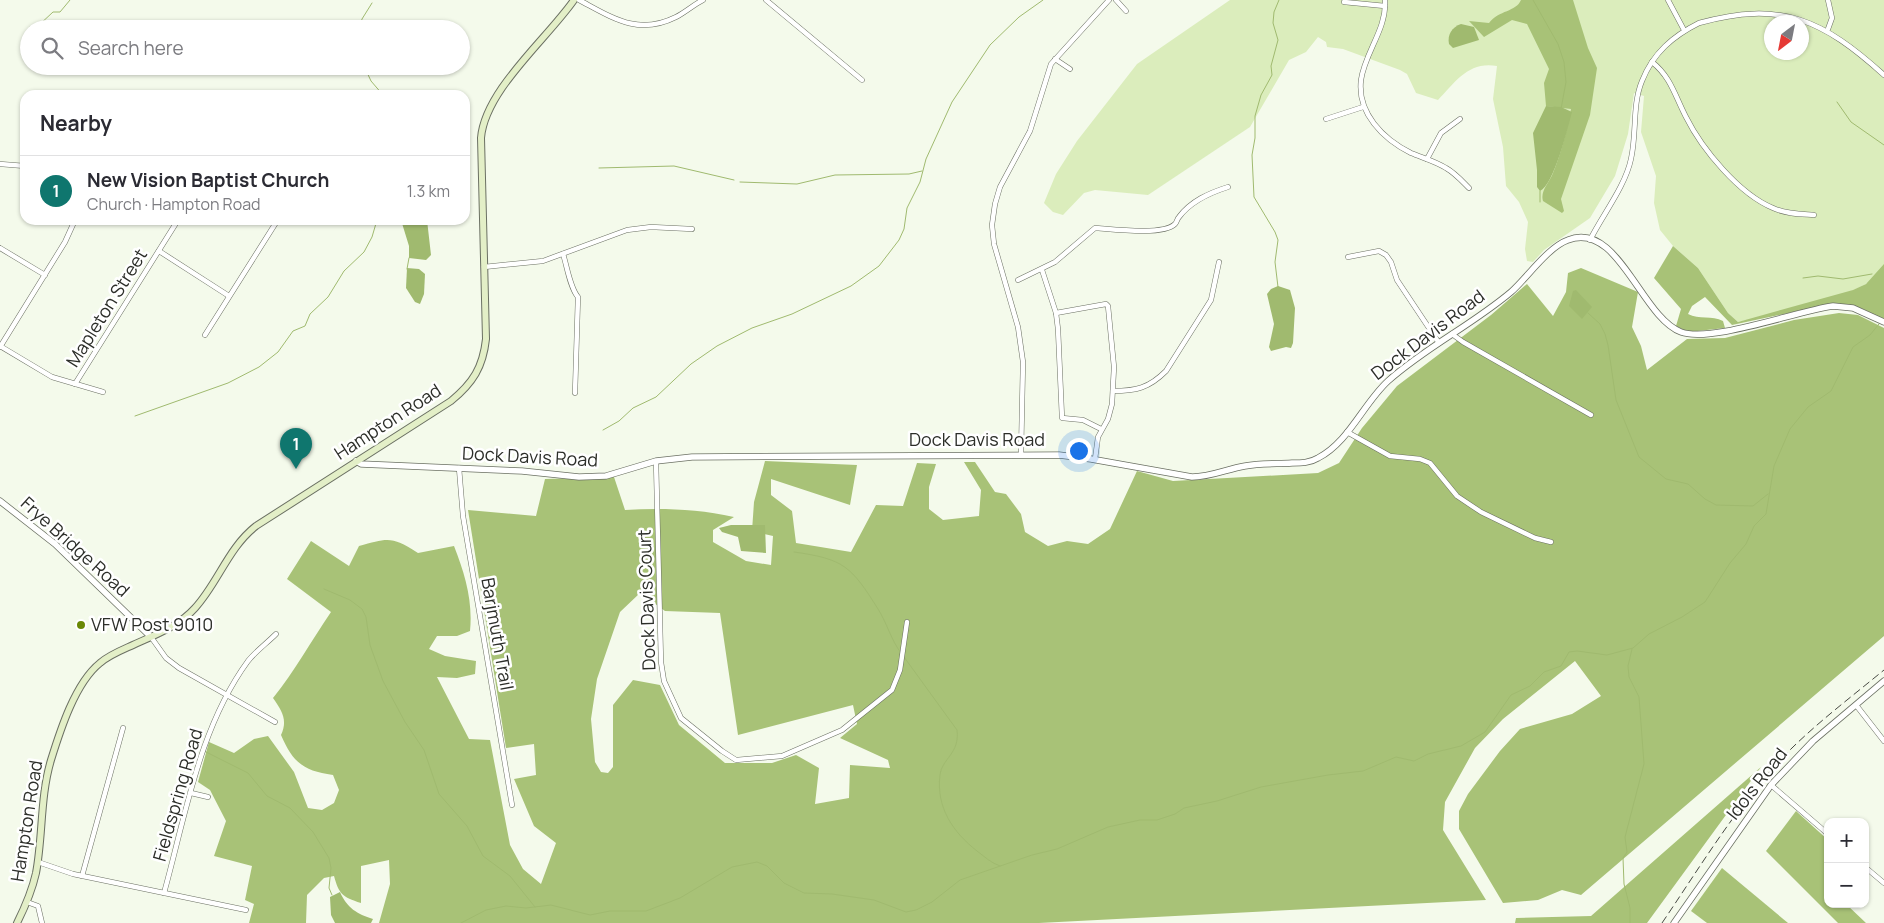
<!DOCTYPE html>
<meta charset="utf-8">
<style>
:root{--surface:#fff;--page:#f2f2f3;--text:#2b2b33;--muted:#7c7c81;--line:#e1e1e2;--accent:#0f766e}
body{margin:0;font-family:Manrope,sans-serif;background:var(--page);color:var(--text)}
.controls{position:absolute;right:15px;bottom:15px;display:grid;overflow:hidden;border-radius:10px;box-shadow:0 1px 4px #0004}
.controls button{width:45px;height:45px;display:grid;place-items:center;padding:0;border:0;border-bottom:1px solid var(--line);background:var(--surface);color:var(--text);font:25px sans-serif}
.compass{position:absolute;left:1764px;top:15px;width:45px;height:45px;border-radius:50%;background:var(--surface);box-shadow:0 1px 4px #0004;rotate:212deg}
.you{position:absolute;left:1078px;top:450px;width:18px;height:18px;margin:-12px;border:4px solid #fff;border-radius:50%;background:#1a73e8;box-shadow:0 0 0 8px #1a73e833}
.badge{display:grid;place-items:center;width:32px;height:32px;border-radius:50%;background:var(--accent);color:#fff;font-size:16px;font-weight:700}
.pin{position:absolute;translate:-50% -41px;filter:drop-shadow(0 1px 2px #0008)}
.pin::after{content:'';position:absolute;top:26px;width:18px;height:15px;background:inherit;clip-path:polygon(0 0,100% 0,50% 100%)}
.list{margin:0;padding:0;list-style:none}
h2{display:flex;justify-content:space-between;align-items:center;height:65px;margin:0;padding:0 20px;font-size:21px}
h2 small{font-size:16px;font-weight:400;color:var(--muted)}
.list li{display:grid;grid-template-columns:32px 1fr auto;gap:15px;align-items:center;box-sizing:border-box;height:70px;padding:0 20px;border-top:1px solid var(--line)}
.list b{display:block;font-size:19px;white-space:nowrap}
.list p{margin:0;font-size:16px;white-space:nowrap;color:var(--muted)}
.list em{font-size:16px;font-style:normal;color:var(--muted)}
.icon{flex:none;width:28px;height:28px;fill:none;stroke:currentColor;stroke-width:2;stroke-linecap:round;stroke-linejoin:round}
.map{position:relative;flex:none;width:1884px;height:923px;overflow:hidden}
.search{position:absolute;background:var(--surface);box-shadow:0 1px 4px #0004;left:20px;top:20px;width:450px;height:55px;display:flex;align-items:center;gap:12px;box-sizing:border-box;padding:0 18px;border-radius:28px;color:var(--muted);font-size:19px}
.panel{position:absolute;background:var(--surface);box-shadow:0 1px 4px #0004;left:20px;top:90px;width:450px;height:135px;border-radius:15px}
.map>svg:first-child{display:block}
.green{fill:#dbedbc;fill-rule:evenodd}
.forest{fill:#a8c277;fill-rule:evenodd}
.water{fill:#a0ba6f}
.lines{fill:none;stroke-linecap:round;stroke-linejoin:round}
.stream{stroke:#a0ba6f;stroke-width:1}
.minor-casing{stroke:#6b7063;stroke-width:5.5}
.tertiary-casing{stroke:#6b7063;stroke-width:7}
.secondary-casing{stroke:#6b7063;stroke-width:8}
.minor{stroke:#fff;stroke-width:4.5}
.tertiary{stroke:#fff;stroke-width:5.5}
.secondary{stroke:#e3efc7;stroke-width:6}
.rail{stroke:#474943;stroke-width:1;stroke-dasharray:8 4;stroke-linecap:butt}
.poi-dot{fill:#698804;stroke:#fff;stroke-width:2}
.labels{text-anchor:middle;stroke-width:5;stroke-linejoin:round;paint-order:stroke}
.street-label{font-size:18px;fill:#2c2e29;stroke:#fff}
.poi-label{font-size:18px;fill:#2c2e29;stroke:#fff;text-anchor:start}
</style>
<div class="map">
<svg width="1884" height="923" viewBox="0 0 1884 923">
<rect width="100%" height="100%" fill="#f4faeb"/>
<path class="green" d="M1230 0H1884V271C1856 299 1777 313 1738 322L1728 313 1698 268 1673 246 1660 230 1654 203 1656 176 1641 132 1644 96 1634 93 1628 134 1615 176 1590 218 1544 250 1533 262 1527 261 1525 249 1528 222 1519 202 1506 186 1503 147 1493 99 1497 66C1469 61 1456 81 1438 100L1416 93 1407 74 1400 70 1343 49 1327 47 1326 42 1318 37 1306 52 1289 60 1250 127 1148 195 1095 190 1084 193 1063 215 1053 212 1044 203 1056 174 1077 141 1137 64ZM1772 22H1802V52H1772Z"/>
<g class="forest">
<path d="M1521 0H1573L1588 48 1597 68 1590 115 1561 199 1564 211 1562 213 1543 201C1540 191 1549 183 1553 173 1561 153 1567 131 1571 109L1546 106 1544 83 1549 69 1527 24 1512 20 1484 37 1469 21 1489 23C1499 10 1516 12 1521 0Z"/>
<path d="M1673 246 1698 268 1728 313 1738 322 1853 290 1866 284 1884 264V320L1863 309 1835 303 1732 325 1705 297 1692 306 1688 314C1699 320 1712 315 1723 321L1725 328 1688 332 1676 326 1681 309 1654 278Z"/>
<path d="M1581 268 1638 292 1632 327 1641 346 1647 370 1687 339 1725 338 1794 320 1839 313 1858 315 1884 328V636L1581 895 1562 890 1538 900 1503 903 1459 829V811L1468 794 1500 751 1520 729 1572 714 1601 696 1575 661 1503 719 1475 748 1445 802 1443 830 1486 900 1039 923H379L390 884 389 860 361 866V903C342 897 339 894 334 876L324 878 307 895 306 923H249L254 904 245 900 252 866 214 856 226 821 210 790 198 782 209 742 234 753 254 739 268 736 294 772 308 808 322 810 334 803 339 790 333 775C304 771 293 763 281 735 288 720 282 711 273 698 295 671 311 641 331 612L287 579 311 541 349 566 359 546C388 538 392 536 418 553L454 546C465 574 473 601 470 631L457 636H437L429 649 445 656 476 661 475 674 457 678 437 677 469 739 490 740 510 845 523 869 541 884 556 843 534 826 514 779 536 775 534 744 506 748 468 510 536 516 545 479 614 477 625 510C662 508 697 509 734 517L713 530V542L746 561 771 565 773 536 752 531 754 502 765 461 857 465 850 505 771 479V495L792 511 796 543 851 552 876 505 903 506 917 463 936 464 929 487V509L943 520 979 516 981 490 964 462H975L995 492 1006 494 1021 514 1025 532 1048 546 1067 541 1088 544 1110 529 1137 471 1173 481 1318 473 1339 463 1362 428 1397 386 1491 315 1527 284 1553 316 1566 292 1568 273ZM640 593 665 611 720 613 738 735 853 705 857 724 840 738 888 760 890 768 850 765 849 798 815 804 819 768 796 755 772 763H725L679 725 660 685 633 680 613 705V767L608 773 601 772 595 762 591 719 597 679 620 612Z"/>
<polygon points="1761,767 1647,923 1515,923 1516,918 1591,916"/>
<polygon points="1796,811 1828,840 1828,904 1846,904 1866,923 1838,923 1766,851"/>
<polygon points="1722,868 1788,923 1707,923 1691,911"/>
</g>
<g class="water">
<path d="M1461 24 1474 27 1479 40 1453 48 1449 44C1447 35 1452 27 1461 24Z"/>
<path d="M1546 106 1561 107 1572 112C1568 127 1554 185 1540 191L1537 187V170L1533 133Z"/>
<polygon points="427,220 431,255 426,260 409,258 409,246 401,220"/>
<polygon points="407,268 419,269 425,274 424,294 420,304 415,302 406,288"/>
<polygon points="1278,286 1290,290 1295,308 1293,343 1291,348 1286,347 1271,351 1269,347 1274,324 1267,294 1271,289"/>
<polygon points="1576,290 1592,307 1582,319 1569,306 1573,291"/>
<polygon points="731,525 765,525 766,553 741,551 738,537 722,532 719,528"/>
<path d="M340 892C347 908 357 914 373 919L371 923H335L331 915 330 897Z"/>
</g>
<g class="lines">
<g class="stream">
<polyline points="1533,0 1558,44 1564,62 1566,82 1561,109"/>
<polyline points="30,27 38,26 53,12 60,12 70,0"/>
<polyline points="359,29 362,19 372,3"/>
<polyline points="364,66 371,81 383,95"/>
<polyline points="1837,102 1851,122 1884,145"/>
<polyline points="599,168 674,166 734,180"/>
<polyline points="740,182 797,184 835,175 909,174 922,171"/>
<polyline points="1540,202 1540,191"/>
<polyline points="407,269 409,258"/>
<polyline points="1803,278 1818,276 1843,279 1872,274"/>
<polyline points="1278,287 1275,262 1278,240 1275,232 1254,197 1252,155 1255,138 1255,116 1261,95 1272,75 1271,66 1278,40 1273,23 1274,12 1279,0"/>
<polyline points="1588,313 1600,324 1605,334 1608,345 1616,400 1639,457 1666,479 1688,484 1705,499 1716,505 1753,506 1768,494"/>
<polyline points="135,416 228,383 259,367 278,352 293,331 305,326 310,314 328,297 344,271 364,252 372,237 377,220"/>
<polyline points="603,430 619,421 633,408 656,397 691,364 717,346 752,328 792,314 851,286 879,266 899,240 904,229 907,208 920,182 926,159 952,102 990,45 1019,17 1043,0"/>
<path d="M794 552C844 559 851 566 878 609 887 623 891 640 901 653"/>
<polyline points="324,589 350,600 362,609 366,617 370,645 383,681 405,722 424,750 439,794 467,826 483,856 510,876 535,907"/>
<path d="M904 657 957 730C960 754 942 758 940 775 936 808 953 832 977 851 985 857 991 863 1000 866"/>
<polyline points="204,751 248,773 267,796 290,808 313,832 329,858 331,868 329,888 332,895"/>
<polyline points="461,923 486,910 506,906 526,908 551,905 590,915 610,911 646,911 680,898 732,867 757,862 767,866 784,883 804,893 832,894 874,900 906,912 916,910 932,902 960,880 1032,855 1057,849 1108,827 1140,820 1157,820 1175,814 1184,808 1217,801 1261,787 1328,775 1363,771 1396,757 1414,761 1428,754 1461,746 1485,732 1511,695 1530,686 1544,672 1561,666 1569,652 1577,651 1607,655 1633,648 1649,634 1682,617 1705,602 1730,563 1746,544 1754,526 1766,514 1774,466 1790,429 1808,407 1831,391 1853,347 1870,335 1879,324"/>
<polyline points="1630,923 1630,908 1624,884 1623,858 1627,852 1625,837 1644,764 1639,697 1629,677 1628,666 1632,649"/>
</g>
<defs>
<g id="minor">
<path d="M579 0C613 18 638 36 676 17 686 12 693 5 703 0"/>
<polyline points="766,0 862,80"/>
<polyline points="1116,0 1126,11"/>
<path d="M1385 0C1387 29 1365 52 1361 80 1357 113 1383 139 1411 153 1423 158 1435 161 1446 168 1455 173 1462 181 1469 188"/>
<polyline points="1668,0 1684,30"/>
<polyline points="1344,2 1385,6"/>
<polyline points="1828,29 1832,18 1828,0"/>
<polyline points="1055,59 1070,69"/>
<path d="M1652 62C1671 77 1675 96 1686 117 1702 149 1739 194 1773 208 1786 214 1801 214 1814 215"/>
<polyline points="1326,119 1363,107"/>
<polyline points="1427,159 1441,133 1460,119"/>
<polyline points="0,164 25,166"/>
<path d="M1590 240C1603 214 1625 187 1631 159 1637 133 1632 105 1642 81 1653 53 1673 36 1699 23 1782 0 1823 20 1884 75"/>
<polyline points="0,248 45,275"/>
<polyline points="159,251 229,296"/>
<path d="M563 254C567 266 570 288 578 297L575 393"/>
<polyline points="1348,257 1379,251 1386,255 1391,262 1397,280 1439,343"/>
<polyline points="484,267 543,261 627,230 651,227 692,229"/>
<polyline points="1042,270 1056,313 1058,329 1062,418 1083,420 1101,429"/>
<path d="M1018 280 1055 262 1095 228C1111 229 1163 236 1175 224 1177 222 1177 219 1179 217 1191 201 1209 193 1228 187"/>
<polyline points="1056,313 1106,304 1108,306 1114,367 1112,404 1108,419 1098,437 1095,459"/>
<polyline points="1452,334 1463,342 1591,415"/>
<polyline points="205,335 277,221"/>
<polyline points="0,346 52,377 103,392"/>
<polyline points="0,347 65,242 75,220"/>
<polyline points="75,384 178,220"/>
<path d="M1113 391C1136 391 1149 388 1166 371L1211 300 1219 262"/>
<polyline points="1347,432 1390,456 1420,459 1430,463 1457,496 1481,512 1535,538 1551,542"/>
<polyline points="1021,455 1023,362 1018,327 994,244 992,225 995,204 1000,187 1030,131 1051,64 1109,0"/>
<polyline points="656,461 661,662 664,681 681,718 722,751 736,760 782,756 842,730 892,690 900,670 907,622"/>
<polyline points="459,468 463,516 512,805"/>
<polyline points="151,637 166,658 179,668 275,722"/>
<polyline points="1856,705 1884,741"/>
<polyline points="1771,785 1828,834"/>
<polyline points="191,793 208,797"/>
<polyline points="38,862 73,874 246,910"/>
<polyline points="1865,867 1884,883"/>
<polyline points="82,876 123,728"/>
<path d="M164 893C186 814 199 728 248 661 256 651 267 643 276 634"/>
<polyline points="27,902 38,906 42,923"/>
</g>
<g id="tertiary">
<path d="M356 461 361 464 522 471 579 477 606 476 656 461 692 457 1059 455 1091 459 1192 477C1211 477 1227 469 1245 466 1261 463 1277 464 1292 463 1301 463 1310 463 1318 458 1349 442 1363 404 1388 381 1426 347 1472 325 1511 292 1527 278 1548 247 1568 240 1618 220 1641 317 1681 332 1711 343 1797 311 1833 306L1853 308 1884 322"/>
<polyline points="0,501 55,544 151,637"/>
<polyline points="1674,923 1771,785 1813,741 1884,681"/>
</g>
<path id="secondary" d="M17 923C25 907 32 891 36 873 43 836 40 797 51 760 60 731 75 683 100 663 109 655 122 650 133 645 155 635 179 626 195 608 218 583 228 548 256 526L451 401C473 383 483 367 486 339L481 138C485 90 547 39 574 0"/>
</defs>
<use href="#minor" class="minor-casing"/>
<use href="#tertiary" class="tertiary-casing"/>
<use href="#secondary" class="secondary-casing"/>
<use href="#minor" class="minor"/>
<use href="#tertiary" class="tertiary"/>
<use href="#secondary" class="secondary"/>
<path class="rail" d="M1662 923C1700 867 1736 807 1783 757 1814 725 1850 698 1884 670"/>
</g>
<circle class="poi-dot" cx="81" cy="625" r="5"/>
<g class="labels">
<g class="street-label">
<text transform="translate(107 308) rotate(-58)" y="6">Mapleton Street</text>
<text transform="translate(1428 335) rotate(-37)" y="6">Dock Davis Road</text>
<text transform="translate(388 422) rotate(-33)" y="6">Hampton Road</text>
<text x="977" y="446">Dock Davis Road</text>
<text transform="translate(530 457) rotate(3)" y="6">Dock Davis Road</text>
<text transform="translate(75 547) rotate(42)" y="6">Frye Bridge Road</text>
<text transform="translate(647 600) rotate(-92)" y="6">Dock Davis Court</text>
<text transform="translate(497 634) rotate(80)" y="6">Barjmuth Trail</text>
<text transform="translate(1757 784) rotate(-52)" y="6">Idols Road</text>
<text transform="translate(178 795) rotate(-74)" y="6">Fieldspring Road</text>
<text transform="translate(27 821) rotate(-81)" y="6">Hampton Road</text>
</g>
<g class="poi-label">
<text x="91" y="631">VFW Post 9010</text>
</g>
</g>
</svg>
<div class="controls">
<button>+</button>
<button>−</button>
</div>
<svg class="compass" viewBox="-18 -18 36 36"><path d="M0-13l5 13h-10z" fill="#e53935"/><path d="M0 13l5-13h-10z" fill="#7c7c81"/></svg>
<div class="you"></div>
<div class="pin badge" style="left:296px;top:469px">1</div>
<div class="search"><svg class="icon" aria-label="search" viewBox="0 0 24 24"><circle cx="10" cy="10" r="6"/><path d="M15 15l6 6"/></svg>Search here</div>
<section class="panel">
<h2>Nearby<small></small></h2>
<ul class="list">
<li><span class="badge">1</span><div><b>New Vision Baptist Church</b><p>Church · Hampton Road</p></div><em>1.3 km</em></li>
</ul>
</section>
</div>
